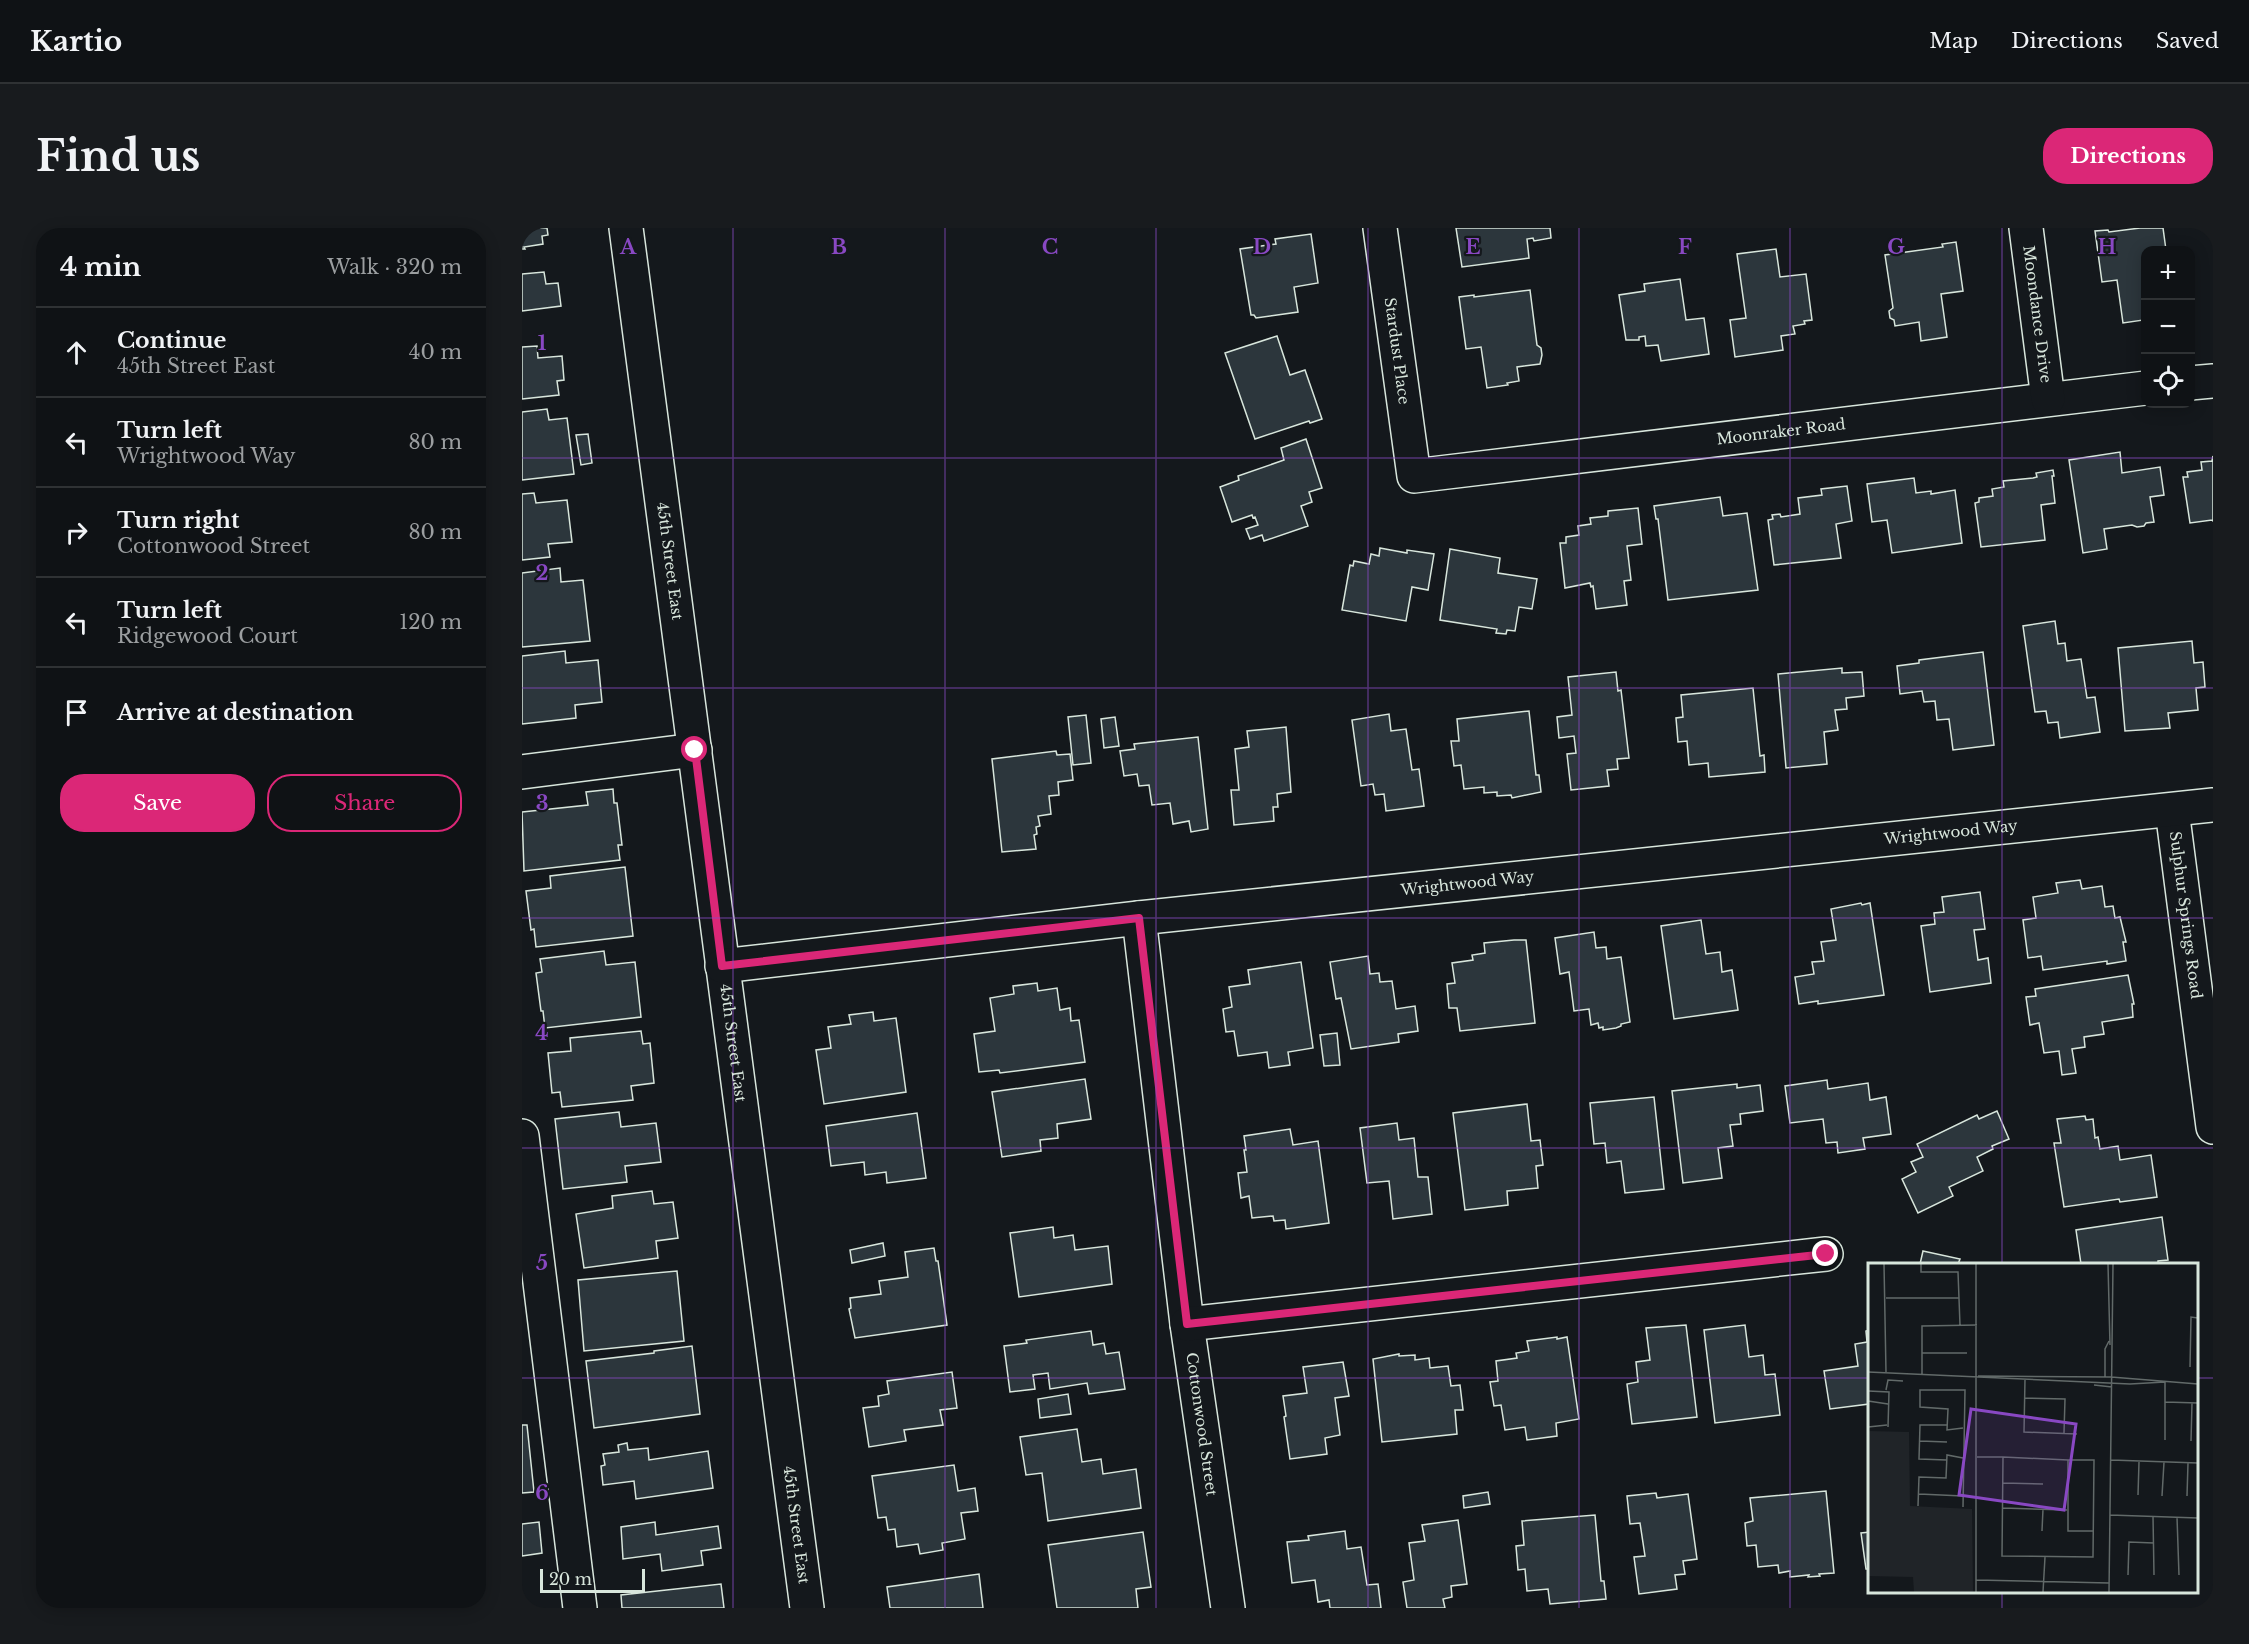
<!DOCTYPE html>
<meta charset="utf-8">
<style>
:root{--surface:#0f1215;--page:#181b1e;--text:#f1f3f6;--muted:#9b9ea0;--line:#2f3234;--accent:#db2777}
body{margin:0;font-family:"Libre Baskerville",serif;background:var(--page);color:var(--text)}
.controls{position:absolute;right:18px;top:18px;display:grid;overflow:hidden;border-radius:12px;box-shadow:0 3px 15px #0003}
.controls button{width:54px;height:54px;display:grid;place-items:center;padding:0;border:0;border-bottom:2px solid var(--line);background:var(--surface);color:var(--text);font:30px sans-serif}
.scale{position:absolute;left:18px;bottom:15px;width:105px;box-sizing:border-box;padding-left:6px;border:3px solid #d8e6dc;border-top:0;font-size:16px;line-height:21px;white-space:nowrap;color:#d8e6dc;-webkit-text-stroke:4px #14181c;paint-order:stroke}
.stop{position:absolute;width:18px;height:18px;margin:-14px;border:4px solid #db2777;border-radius:50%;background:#fff}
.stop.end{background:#db2777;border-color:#fff;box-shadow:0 2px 6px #0008}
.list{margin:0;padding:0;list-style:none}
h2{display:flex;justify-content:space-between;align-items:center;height:78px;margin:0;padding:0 24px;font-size:26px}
h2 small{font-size:20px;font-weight:400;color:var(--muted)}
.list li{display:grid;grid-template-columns:39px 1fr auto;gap:18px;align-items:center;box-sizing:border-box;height:90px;padding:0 24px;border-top:2px solid var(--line)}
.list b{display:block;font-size:22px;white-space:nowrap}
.list p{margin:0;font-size:20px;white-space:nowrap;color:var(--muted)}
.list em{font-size:20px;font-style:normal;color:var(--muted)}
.actions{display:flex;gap:12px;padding:18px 24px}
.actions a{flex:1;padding:14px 0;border:2px solid var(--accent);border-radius:24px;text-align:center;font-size:21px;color:var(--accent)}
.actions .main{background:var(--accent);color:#fff}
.icon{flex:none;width:33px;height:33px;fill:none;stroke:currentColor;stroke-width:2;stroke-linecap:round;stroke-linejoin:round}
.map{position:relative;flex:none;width:1691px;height:1380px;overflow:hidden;border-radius:24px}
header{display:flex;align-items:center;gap:36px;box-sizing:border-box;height:84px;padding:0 30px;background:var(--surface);border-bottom:2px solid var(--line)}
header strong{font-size:28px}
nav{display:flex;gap:33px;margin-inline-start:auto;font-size:21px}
.intro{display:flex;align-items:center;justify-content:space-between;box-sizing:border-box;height:144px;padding:0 36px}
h1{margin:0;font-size:42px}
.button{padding:15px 27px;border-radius:24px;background:var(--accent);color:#fff;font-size:21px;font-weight:700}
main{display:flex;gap:36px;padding:0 36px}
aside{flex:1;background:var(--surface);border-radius:24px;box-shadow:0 3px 15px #0003}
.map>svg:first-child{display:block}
.building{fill:#2c363c;stroke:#d8e6dc;stroke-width:1.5}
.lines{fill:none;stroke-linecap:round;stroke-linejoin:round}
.minor-casing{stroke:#d8e6dc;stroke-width:36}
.minor{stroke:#14181c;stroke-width:33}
.route{stroke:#db2777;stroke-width:8}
.grid{fill:none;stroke:#8948c3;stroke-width:1.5;stroke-opacity:0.55}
.labels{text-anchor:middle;stroke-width:4.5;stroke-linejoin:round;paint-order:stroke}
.street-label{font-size:15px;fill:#d8e6dc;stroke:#14181c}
.inset-road{fill:none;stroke:#626a69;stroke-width:1.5}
.view{fill:#8948c3;fill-opacity:0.15;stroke:#8948c3;stroke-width:3}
.inset-edge{fill:none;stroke:#d8e6dc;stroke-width:3}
.grid-label{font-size:20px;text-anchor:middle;font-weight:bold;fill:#8948c3;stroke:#14181c;stroke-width:4.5;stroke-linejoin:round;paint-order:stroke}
</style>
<header>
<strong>Kartio</strong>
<nav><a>Map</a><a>Directions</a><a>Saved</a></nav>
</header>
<div class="intro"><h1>Find us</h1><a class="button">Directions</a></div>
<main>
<aside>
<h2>4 min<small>Walk · 320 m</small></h2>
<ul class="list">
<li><svg class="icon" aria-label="ahead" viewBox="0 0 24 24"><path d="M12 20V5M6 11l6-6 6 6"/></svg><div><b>Continue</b><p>45th Street East</p></div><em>40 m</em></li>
<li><svg class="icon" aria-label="left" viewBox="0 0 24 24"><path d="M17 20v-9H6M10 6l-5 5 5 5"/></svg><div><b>Turn left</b><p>Wrightwood Way</p></div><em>80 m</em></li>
<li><svg class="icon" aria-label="right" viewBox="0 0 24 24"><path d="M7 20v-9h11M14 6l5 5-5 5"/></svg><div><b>Turn right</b><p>Cottonwood Street</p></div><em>80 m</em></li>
<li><svg class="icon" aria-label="left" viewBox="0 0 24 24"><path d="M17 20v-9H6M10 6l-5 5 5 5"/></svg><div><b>Turn left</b><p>Ridgewood Court</p></div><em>120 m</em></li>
<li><svg class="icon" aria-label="arrive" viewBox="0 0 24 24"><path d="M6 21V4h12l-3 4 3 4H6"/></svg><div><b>Arrive at destination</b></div></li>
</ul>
<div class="actions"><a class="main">Save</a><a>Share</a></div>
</aside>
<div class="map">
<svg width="1691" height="1380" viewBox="0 0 1691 1380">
<rect width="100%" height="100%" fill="#14181c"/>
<g class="building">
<polygon points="0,0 25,0 26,7 20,8 21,16 2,19 3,21 0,21"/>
<polygon points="934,0 1028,0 1029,10 1012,13 1011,10 1005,11 1007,30 940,39"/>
<polygon points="1618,0 1641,0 1644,22 1624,22 1623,103 1621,92 1601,95 1595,52 1580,54 1573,3 1586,2 1587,4"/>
<polygon points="789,6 796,55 772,59 776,84 734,90 732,87 729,87 718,21 754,16 753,11"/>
<polygon points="1434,14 1441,63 1419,66 1425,109 1399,113 1397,94 1373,98 1372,92 1368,90 1367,83 1371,80 1363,27 1421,19 1420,16"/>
<polygon points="1254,21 1258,49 1284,46 1290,92 1282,93 1283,96 1271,98 1273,106 1259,108 1261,122 1213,129 1208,92 1224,90 1215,26"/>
<polygon points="22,44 24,56 36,55 39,78 0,83 0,46"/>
<polygon points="1158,51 1164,92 1182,90 1187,126 1139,133 1136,117 1124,118 1123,108 1117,109 1117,112 1104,112 1097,67 1123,63 1122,56"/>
<polygon points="1008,62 1015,117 1019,120 1020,127 1018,136 995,139 997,153 985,155 986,157 965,160 959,119 944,121 937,69 952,67 952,69"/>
<polygon points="755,108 768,147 783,142 800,191 788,195 787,193 733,211 703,125"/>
<polygon points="15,118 16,130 40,128 42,152 35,153 37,167 0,171 0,119"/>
<polygon points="25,181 27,192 45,190 52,246 0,252 0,184"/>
<polygon points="66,206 70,235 59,237 54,207"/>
<polygon points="784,211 800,260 787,264 790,274 779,278 786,298 742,313 740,307 728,311 724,301 736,297 733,289 731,290 730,287 710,294 698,259 717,252 716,248 762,232 759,220"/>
<polygon points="1598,224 1600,245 1638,239 1642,267 1628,269 1632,294 1624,295 1622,298 1615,299 1610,297 1582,301 1585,321 1561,325 1547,232"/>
<polygon points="1691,228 1691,293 1690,292 1668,295 1661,249 1666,249 1665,244 1680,242 1679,234 1690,233"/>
<polygon points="1531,242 1532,248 1530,248 1533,275 1519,277 1523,312 1459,319 1453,275 1457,274 1457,270 1471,268 1470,261 1482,259 1481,253 1511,250 1515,249 1514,245"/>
<polygon points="1392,250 1394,265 1409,263 1409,266 1433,262 1440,315 1370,325 1365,292 1350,294 1345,256"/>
<polygon points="1325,258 1330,293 1314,296 1319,330 1252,337 1246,292 1251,291 1250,287 1258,286 1259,289 1278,286 1276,270 1300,267 1299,261"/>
<polygon points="12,265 14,275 45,272 50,314 26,316 28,329 0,332 0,266"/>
<polygon points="1198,269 1201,288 1225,285 1236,362 1146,372 1136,291 1134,291 1132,278"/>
<polygon points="1116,280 1120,316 1105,318 1109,352 1102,353 1105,377 1074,381 1071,358 1069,359 1068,355 1043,360 1038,315 1044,315 1044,309 1057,307 1056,298 1069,296 1068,290 1086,288 1086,283"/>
<polygon points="858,320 885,325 885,322 912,326 906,362 890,359 884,393 820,382 828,337 831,338 832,333 847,336 849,326 857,328"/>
<polygon points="928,321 978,330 976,345 1015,351 1010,381 997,379 993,403 985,402 984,406 974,405 975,401 918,392"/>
<polygon points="38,340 39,354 61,352 68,413 0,419 0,345"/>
<polygon points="1533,393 1536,416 1543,415 1545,433 1559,431 1565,470 1573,469 1578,504 1538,510 1536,494 1526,495 1524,483 1513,484 1501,398"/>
<polygon points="1670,413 1672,435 1681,434 1683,459 1674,460 1676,482 1646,485 1648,500 1603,503 1596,420"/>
<polygon points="43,423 44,435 76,432 80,474 53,477 54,490 0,496 0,428"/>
<polygon points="1461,424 1472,517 1431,522 1427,491 1415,492 1413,473 1402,474 1400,463 1378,466 1375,438 1397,435 1397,432"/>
<polygon points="1320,440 1320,445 1340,444 1342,468 1324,470 1325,481 1313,482 1316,502 1302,504 1305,536 1264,540 1256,446"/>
<polygon points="1094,444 1096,463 1099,462 1107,530 1095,531 1096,541 1085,542 1087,558 1049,562 1045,526 1054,525 1052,508 1037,510 1035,489 1050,487 1046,449"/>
<polygon points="1231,460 1238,528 1242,527 1243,544 1187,549 1186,535 1167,537 1165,513 1156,514 1154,490 1161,489 1159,467"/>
<polygon points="1007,483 1014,547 1017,547 1019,564 990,570 989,567 975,568 975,564 962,565 962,559 942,561 939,537 932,538 929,513 937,513 935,491"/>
<polygon points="867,486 869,503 884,501 890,542 897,541 902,578 864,583 862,566 853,567 851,556 839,558 830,492"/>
<polygon points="564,487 569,535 551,537 546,489"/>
<polygon points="593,489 597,518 582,520 579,491"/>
<polygon points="764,499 769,564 755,566 756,579 751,579 752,593 712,597 709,562 717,562 713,521 727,519 725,503"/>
<polygon points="676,509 686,601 669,604 667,593 651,596 648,575 630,577 627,557 617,558 615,546 602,548 598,523 613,521 612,516"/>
<polygon points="534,523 535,527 548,526 551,552 536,554 537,567 527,568 529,586 516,588 518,598 514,599 515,606 512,607 514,621 480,624 470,531"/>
<polygon points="91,561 92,575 95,575 100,617 96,617 98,632 2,643 0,584 66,577 64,564"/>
<polygon points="103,639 111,708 14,719 12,701 9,702 4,663 29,660 28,648"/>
<polygon points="1558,652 1560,661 1580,658 1583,679 1591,678 1593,690 1598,689 1604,714 1601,714 1604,733 1585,736 1585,733 1521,742 1519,728 1506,730 1501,692 1514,690 1511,669 1536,665 1534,655"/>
<polygon points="1458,664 1463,701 1452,702 1456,732 1466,730 1469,755 1408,764 1399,698 1413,696 1412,685 1422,684 1420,669"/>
<polygon points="1339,675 1340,677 1348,675 1362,767 1296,776 1296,773 1277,776 1273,749 1292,746 1290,734 1302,733 1299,714 1314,712 1309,681"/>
<polygon points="1179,692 1184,726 1198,724 1200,744 1210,742 1216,782 1152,791 1139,698"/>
<polygon points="1072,704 1074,720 1084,719 1085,731 1099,729 1108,794 1099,796 1099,798 1094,800 1081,802 1081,799 1077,800 1076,795 1069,797 1067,781 1052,783 1047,744 1038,746 1033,710"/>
<polygon points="992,712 1004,712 1013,795 938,803 935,780 927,780 925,756 933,755 930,735 951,732 950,727 963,725 962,715"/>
<polygon points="82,723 84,737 113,734 119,789 23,800 21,783 19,783 14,745 20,744 18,731"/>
<polygon points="846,728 848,746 857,745 858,754 870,753 874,781 893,778 896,803 876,806 877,814 829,821 819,770 814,771 808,734"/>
<polygon points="779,734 791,820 766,824 768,837 747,840 745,824 716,828 712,803 704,804 701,781 710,779 707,759 728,756 726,742"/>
<polygon points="1606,747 1612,776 1610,776 1611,789 1580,794 1582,806 1562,809 1563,819 1550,821 1554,845 1540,847 1537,823 1522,825 1517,795 1508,797 1504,769 1514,768 1513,761"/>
<polygon points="515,755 516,763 535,760 538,782 548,780 549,793 557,792 563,834 478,845 477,842 457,844 452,806 473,803 468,770 492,766 491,758"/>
<polygon points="351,784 352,793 374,790 384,864 302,876 294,822 309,820 306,799 329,796 327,787"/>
<polygon points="119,803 121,816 128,815 132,855 109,858 111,872 40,879 38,864 30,865 26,825 49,823 48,810"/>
<polygon points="815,805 818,837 802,838 798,807"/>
<polygon points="563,851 569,891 535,896 536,910 518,912 519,923 480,929 470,864"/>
<polygon points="1305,852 1306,861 1346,855 1348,872 1364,869 1369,906 1341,910 1343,921 1316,925 1315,914 1304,915 1301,891 1268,895 1263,858"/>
<polygon points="1215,856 1215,860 1238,857 1241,883 1218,886 1219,896 1208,897 1211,918 1196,920 1200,950 1161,955 1150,863"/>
<polygon points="1132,869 1142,961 1103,965 1099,933 1085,935 1083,915 1072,916 1068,875"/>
<polygon points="1005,876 1009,913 1018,912 1021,937 1014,938 1016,960 985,963 986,977 943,982 931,885"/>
<polygon points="1475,883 1487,911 1470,918 1471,921 1455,929 1461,943 1427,959 1431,968 1396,985 1380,951 1394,944 1389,934 1401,929 1395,916 1455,887 1457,891"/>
<polygon points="97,884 99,899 134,895 139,934 103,938 105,954 41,961 33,891"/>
<polygon points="395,885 404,950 365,955 364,944 343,947 342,934 309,938 304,898"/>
<polygon points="1563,888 1564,892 1571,891 1573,910 1576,909 1578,921 1596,918 1598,932 1629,927 1635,969 1598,974 1597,971 1542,979 1532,915 1539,915 1535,891"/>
<polygon points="875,895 877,912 892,910 896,949 906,949 910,986 871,991 867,953 845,955 838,900"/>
<polygon points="768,901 771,917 796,913 807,995 764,1001 763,992 752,993 751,988 730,990 727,968 719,970 716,945 725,944 722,922 724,922 722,908"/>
<polygon points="130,963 132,976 151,974 156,1010 134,1013 136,1030 62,1040 54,986 91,980 90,968"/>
<polygon points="1640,989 1646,1032 1636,1033 1636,1036 1559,1036 1554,1002"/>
<polygon points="531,999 532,1010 551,1007 553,1022 586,1018 590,1056 497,1069 488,1005"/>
<polygon points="361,1015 363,1028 330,1035 328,1022"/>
<polygon points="412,1020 414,1033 416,1033 425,1097 333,1110 327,1081 329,1080 328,1070 359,1066 357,1053 386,1049 383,1024"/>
<polygon points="1401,1023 1438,1031 1436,1036 1398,1036"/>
<polygon points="155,1043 162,1113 62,1123 56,1052"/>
<polygon points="1164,1097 1175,1189 1110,1196 1105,1156 1116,1154 1114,1134 1128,1132 1124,1100"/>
<polygon points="1223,1097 1227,1129 1241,1127 1243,1147 1253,1146 1258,1187 1193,1195 1182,1102"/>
<polygon points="1348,1102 1347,1176 1308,1181 1302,1143 1336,1138 1333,1116 1345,1114 1344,1103"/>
<polygon points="569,1103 571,1117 582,1115 584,1126 597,1124 603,1161 567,1166 565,1155 528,1161 526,1145 511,1147 513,1161 488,1164 482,1118 505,1115 504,1112"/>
<polygon points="1035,1109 1035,1111 1045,1109 1057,1191 1034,1195 1035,1208 1005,1212 1003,1199 983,1202 979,1177 972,1178 968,1154 976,1153 974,1133 995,1130 994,1125 1007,1123 1005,1113"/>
<polygon points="170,1118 178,1186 72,1200 64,1133 132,1125 132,1123"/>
<polygon points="877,1126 877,1128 893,1127 893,1132 907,1130 908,1140 926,1138 929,1158 938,1157 941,1182 933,1182 935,1206 860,1214 851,1131"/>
<polygon points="821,1134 827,1168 813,1170 818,1207 803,1210 805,1226 768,1231 762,1189 764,1188 761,1168 785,1165 781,1139"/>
<polygon points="430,1144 435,1180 418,1182 421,1197 382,1202 384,1213 347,1219 341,1180 357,1178 356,1168 367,1166 365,1153"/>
<polygon points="546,1166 549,1186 518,1190 516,1171"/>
<polygon points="0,1197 5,1197 12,1264 0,1265"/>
<polygon points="555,1201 560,1234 579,1231 581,1246 614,1241 619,1280 526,1293 520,1245 504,1247 498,1209"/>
<polygon points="105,1215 106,1222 126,1220 127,1232 186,1223 191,1260 114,1271 112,1253 81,1257 79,1238 83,1237 81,1226 97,1224 96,1217"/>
<polygon points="432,1237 436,1263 453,1260 456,1283 439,1285 443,1311 420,1315 421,1322 398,1326 396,1316 375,1319 373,1301 366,1302 364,1289 356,1290 350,1248"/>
<polygon points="1304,1263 1312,1345 1297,1346 1298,1348 1286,1349 1287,1347 1268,1349 1268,1343 1257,1345 1256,1337 1236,1339 1234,1317 1225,1318 1223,1295 1231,1293 1228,1270"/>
<polygon points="966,1264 968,1276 942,1280 941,1268"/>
<polygon points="1134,1265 1135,1270 1166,1266 1175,1331 1161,1333 1163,1346 1153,1347 1155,1361 1117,1366 1112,1329 1123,1328 1118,1295 1108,1296 1105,1268"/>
<polygon points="1073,1287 1079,1353 1082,1353 1084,1371 1028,1376 1026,1361 1005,1363 1003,1341 996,1342 994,1318 1002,1317 1000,1293"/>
<polygon points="936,1292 945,1356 929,1358 930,1369 921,1371 923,1380 885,1380 881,1354 892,1352 887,1315 903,1313 900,1297"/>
<polygon points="17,1294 20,1325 0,1328 0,1296"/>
<polygon points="133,1294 134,1307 196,1298 199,1320 179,1323 181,1337 140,1343 138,1326 101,1331 99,1299"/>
<polygon points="823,1303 825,1321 839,1319 845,1357 856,1356 859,1380 808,1380 807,1372 796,1374 793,1352 770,1355 765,1314 787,1312 786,1308"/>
<polygon points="621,1304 629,1359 614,1361 616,1380 535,1380 526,1317"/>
<polygon points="1348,1304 1348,1341 1344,1341 1339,1305"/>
<polygon points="457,1346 461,1380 368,1380 365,1359"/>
<polygon points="199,1356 202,1380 100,1380 99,1367"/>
</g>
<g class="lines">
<defs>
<g id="minor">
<path id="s1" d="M104 0 285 1380"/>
<path id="s2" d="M858 0 892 248 1624 160"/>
<path id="s3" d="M1504 0 1526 171"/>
<polyline points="1668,155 1691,153"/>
<polyline points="0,544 173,522"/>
<path id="s4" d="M1650 582 1691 899"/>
<path id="s5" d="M617 690 665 1096 706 1380"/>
<path id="s6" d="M200 738 617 690 1691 577"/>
<polyline points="0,908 58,1380"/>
<polyline points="665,1096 1304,1026"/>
</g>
</defs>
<use href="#minor" class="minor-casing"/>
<use href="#minor" class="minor"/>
</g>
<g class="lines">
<polyline class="route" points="173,522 200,738 617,690 665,1096 1304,1026"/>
</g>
<path class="grid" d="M211 0V1380M423 0V1380M634 0V1380M846 0V1380M1057 0V1380M1268 0V1380M1480 0V1036M0 230H1691M0 460H1691M0 690H1691M0 920H1691M0 1150H1348M1674 1150H1691M1480 1364V1380"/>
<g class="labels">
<g class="street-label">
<text dy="5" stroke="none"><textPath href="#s3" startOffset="87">Moondance Drive</textPath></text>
<text dy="5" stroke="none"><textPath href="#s2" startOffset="124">Stardust Place</textPath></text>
<text dy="5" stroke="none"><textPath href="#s2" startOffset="620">Moonraker Road</textPath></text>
<text dy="5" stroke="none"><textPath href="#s1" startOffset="336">45th Street East</textPath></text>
<text dy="5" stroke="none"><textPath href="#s6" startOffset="1236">Wrightwood Way</textPath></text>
<text dy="5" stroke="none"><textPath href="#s6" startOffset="750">Wrightwood Way</textPath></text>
<text dy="5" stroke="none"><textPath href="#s4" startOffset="106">Sulphur Springs Road</textPath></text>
<text dy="5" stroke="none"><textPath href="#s1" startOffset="822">45th Street East</textPath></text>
<text dy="5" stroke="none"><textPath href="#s5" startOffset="510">Cottonwood Street</textPath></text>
<text dy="5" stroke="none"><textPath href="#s1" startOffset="1308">45th Street East</textPath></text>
</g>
</g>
<g transform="translate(1346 1035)">
<rect width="330" height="330" fill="#14181c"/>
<path d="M0 168 41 169 42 243 104 246 105 329H46L45 314 0 313Z" fill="#202428"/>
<path class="inset-road" d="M16 1 18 109M53 1V9H90L92 62M240 1 242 82M18 35H91M54 90H99M322 104 323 54 330 55M0 109 262 121 297 119M54 111V63L109 62M110 113 243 114 330 121M237 114V86L241 78M157 116 156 169 209 171M226 122 244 124M18 127 20 117 35 118M0 128 21 129 20 164M156 135 197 136 196 170M0 138 20 141M297 139 330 140M0 164 19 162M297 177V119M52 178 79 179M323 178 324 140M109 194H135L200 197H226L225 294 134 293 135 194M79 197 51 196 52 162H79M200 197V268H225M243 197 330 200M135 220 175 221M51 231 95 233M270 232 271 199M294 233 296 199M319 233 320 200M50 243 51 214 78 215 79 192 95 195M95 244 97 127H52V144L80 146 79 167 95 165M135 245 199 247M242 252 330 255M285 253 286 312M309 254 311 312M174 268 175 246M260 312 261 279 286 280M108 317 241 320M108 329V1M175 329 177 294M241 329 245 1"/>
<path class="view" d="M103 146 208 161 196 247 91 232Z"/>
<rect width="330" height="330" class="inset-edge"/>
</g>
<g class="grid-label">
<text x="106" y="26">A</text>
<text x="317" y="26">B</text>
<text x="528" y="26">C</text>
<text x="740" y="26">D</text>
<text x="951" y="26">E</text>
<text x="1163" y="26">F</text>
<text x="1374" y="26">G</text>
<text x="1585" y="26">H</text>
<text x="20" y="122">1</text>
<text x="20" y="352">2</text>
<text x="20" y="582">3</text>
<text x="20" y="812">4</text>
<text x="20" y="1042">5</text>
<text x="20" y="1272">6</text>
</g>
</svg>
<div class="controls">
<button>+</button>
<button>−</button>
<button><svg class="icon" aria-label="locate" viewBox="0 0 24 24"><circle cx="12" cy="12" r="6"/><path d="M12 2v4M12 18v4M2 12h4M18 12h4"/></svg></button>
</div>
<div class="scale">20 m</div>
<div class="stop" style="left:173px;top:522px"></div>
<div class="stop end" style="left:1304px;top:1026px"></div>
</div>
</main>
